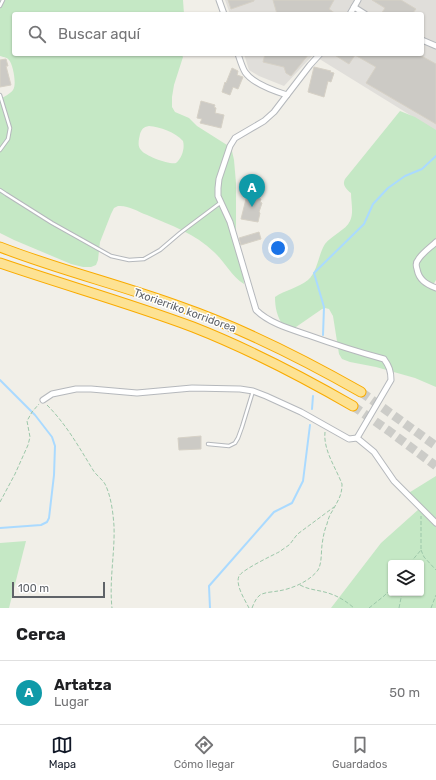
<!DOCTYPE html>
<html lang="es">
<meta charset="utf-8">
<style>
:root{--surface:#fff;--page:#f2f2f2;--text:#202124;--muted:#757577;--line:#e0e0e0;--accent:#111827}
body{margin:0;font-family:Rubik,sans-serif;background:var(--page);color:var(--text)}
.controls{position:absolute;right:12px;bottom:12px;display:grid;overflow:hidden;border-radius:4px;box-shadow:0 1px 3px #0004}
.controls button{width:36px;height:36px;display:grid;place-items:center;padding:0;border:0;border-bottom:1px solid var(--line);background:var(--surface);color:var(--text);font:20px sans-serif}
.scale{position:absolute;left:12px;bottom:10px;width:93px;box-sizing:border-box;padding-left:4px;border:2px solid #5f6368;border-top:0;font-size:11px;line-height:14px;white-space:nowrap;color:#5f6368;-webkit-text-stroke:3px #fff;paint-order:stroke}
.you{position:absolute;left:278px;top:248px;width:14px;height:14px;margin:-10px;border:3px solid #fff;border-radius:50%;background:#1a73e8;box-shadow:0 0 0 6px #1a73e833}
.badge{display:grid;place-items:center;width:26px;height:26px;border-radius:50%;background:var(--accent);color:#fff;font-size:13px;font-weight:700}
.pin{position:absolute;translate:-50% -33px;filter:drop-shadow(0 1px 2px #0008)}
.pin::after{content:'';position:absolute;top:21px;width:14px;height:12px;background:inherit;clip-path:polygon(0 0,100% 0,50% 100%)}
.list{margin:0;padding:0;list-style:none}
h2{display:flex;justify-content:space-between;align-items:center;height:52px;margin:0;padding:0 16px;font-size:17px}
h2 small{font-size:13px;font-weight:400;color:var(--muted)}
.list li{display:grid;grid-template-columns:26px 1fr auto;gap:12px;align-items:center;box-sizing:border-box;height:64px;padding:0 16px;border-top:1px solid var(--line)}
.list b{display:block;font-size:15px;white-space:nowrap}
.list p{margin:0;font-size:13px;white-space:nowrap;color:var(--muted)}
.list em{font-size:13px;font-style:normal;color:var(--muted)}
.icon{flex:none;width:22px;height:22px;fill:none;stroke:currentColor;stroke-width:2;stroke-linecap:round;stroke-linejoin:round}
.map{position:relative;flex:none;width:436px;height:608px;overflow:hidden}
.search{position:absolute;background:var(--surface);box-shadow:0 1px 3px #0004;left:12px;right:12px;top:12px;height:44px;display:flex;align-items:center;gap:10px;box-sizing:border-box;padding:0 14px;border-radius:4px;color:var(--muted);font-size:15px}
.sheet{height:116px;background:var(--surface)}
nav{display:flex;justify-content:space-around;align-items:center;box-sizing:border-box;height:56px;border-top:1px solid var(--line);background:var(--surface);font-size:11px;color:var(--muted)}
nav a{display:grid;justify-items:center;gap:2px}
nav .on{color:var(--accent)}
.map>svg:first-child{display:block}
.industrial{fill:#e0deda}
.green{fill:#c5e8c5;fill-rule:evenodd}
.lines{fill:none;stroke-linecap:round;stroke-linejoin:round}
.stream{stroke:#aadaff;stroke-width:2}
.building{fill:#cccac5;stroke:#d6d1c6}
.highway-tunnel{stroke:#ccccc8;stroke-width:9;stroke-dasharray:9 4.5;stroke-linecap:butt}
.lane-casing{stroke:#b5b8bc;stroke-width:4.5}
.street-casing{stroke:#b5b8bc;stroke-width:7}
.highway-casing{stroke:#f9ab00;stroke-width:11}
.path{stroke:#9cc7a9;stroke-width:1;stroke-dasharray:4 2;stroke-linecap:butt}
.lane{stroke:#fff;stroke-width:2.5}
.street{stroke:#fff;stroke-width:5}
.highway{stroke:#fde293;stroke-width:9}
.labels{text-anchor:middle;stroke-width:3;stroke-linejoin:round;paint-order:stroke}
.street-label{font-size:11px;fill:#5f6368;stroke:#fff}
</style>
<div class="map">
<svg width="436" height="608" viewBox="0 0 436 608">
<rect width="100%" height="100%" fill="#f1efe8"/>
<polygon class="industrial" points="225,0 436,0 436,131 313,55 284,86 259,76 249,70 244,54 422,54 422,14 230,14"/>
<g class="green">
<path d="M3 0H183L184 14H14V54H181L183 57 174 85 172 97V107L175 112 189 118 197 126 227 145 232 151 234 160 236 183V238L243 272 244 284C231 276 225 262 214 252 196 234 170 225 147 215 137 211 128 205 118 206L114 208 111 214 100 242 98 260 96 265 91 267H83L71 264 14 240 0 233V99C4 97 10 94 13 90 17 85 13 64 9 60 7 57 3 57 0 56V6ZM149 126C160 127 175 132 183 141 185 148 182 158 176 163 170 165 145 156 141 150 137 146 139 139 140 134 142 129 143 127 149 126Z"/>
<path d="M400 111 415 117 436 130V280L433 285 436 290V387L415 378 376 367 350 362 342 359 339 354 333 316 329 309 325 308 322 309 296 327 293 328 283 325C277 317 275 307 275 297 285 290 298 288 308 280 318 271 318 255 325 244 332 235 346 230 350 221 354 213 351 202 351 193 346 189 342 185 345 179Z"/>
<path d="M436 476V608H331L381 543 419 509 407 494ZM391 563H421V593H391Z"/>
<polygon points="26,541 9,608 0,608 0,543"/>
</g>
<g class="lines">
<g class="stream">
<polyline points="323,335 324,307 314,273 364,224 373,204 388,188 405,176 422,169 436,156"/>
<polyline points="0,380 35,415 52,437 55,446 54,475 49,518 47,522 41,525 0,528"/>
<polyline points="312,409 313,396"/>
<polyline points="210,608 209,586 274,512 292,503 303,481 310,425"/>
</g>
</g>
<g class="building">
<polygon points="228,0 254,0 254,1 231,9"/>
<polygon points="273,0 334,0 329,9 336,14 277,14"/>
<polygon points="372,0 401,0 416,9 412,14 381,14 385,8"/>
<polygon points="265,54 309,54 291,76 286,73 284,67 263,62"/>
<polygon points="333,54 418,54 436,64 436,124 366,83 376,67 355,55 349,64"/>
<polygon points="6,59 8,66 6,66 11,85 0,87 0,60"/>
<polygon points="314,67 331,71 330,72 334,73 331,82 328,81 324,97 308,92"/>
<polygon points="232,68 238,71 237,75 243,77 238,89 233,87 230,95 222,92 225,82 226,83"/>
<polygon points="201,101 215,105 214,107 216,108 215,113 224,115 221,128 200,123 202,119 197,118"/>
<polygon points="248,196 261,199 260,202 262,203 259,212 260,213 258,222 241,219 246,199 247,200"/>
<polygon points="259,232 261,239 241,245 239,238"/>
<polygon points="201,436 201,449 179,450 178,438"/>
</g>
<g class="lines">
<g class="highway-tunnel">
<polyline points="361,392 436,446"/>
<polyline points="353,406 389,431 436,466"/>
</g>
<defs>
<g id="lane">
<polyline points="0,6 3,0"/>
<polyline points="0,95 10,128 8,139 0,150"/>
<polyline points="0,190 6,194 52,223 111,256 129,260 144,259 160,250 180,233 220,203"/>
<polyline points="208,444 229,446 235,443 238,438 242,427 253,391"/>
</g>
<g id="street">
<polyline points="219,0 224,14"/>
<polyline points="354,7 365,14"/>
<polyline points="350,14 358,0"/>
<polyline points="422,40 436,46"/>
<path d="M238 54C240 60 242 67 245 72 253 84 274 91 287 95"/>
<path d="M320 54 310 65 274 112 264 121 235 138 230 146 219 179 218 188V196L230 222 256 310C269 323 290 329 308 335 333 344 358 352 384 359 389 366 391 371 391 380L357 438"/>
<path d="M436 242C431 247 421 254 418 260 416 262 416 266 417 269 419 280 426 284 436 288"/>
<polyline points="43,400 52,394 76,389 91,389 137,393 192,388 240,389 253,391 266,396 301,412 349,439 357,438 374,452 394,481 436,523"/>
</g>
<g id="highway">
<path d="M0 247C59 270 121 285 181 307 244 329 303 359 361 392"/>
<path d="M0 263C64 285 129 303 193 327 249 349 301 376 353 406"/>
</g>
</defs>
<use href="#lane" class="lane-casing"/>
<use href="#street" class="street-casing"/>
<use href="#highway" class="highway-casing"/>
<g class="path">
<path d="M47 405C66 424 79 447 93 470 96 475 102 479 105 484 111 496 113 512 114 526 115 553 109 581 112 608"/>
<polyline points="0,502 15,474 28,445 30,437 27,421 32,412 39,404"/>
<polyline points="421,550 424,557 436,570"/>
<polyline points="410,563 421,550 421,516"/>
<path d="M300 585C309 590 319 590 328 593 338 596 346 601 354 608"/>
<path d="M249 608C245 600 235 585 239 576 242 570 271 556 279 552 282 550 286 547 289 545 293 541 295 536 299 533L334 507"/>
<path d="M252 608C254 603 256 598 260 595 265 592 273 592 278 591 292 589 310 581 318 570 322 563 321 553 322 545 323 538 324 531 327 524 328 519 330 514 333 510 338 500 342 496 342 484 336 468 323 450 325 432"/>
<polyline points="369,608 384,596 391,589"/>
<polyline points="399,608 402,593"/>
<polyline points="431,608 436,595"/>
</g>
<use href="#lane" class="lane"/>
<use href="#street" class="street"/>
<use href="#highway" class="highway"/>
</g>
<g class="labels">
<g class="street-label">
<text transform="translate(185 310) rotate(20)" y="4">Txorierriko korridorea</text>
</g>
</g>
</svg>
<div class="controls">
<button><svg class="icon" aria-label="layers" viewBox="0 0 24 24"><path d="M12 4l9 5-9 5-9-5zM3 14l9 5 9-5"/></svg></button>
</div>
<div class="scale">100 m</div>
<div class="you"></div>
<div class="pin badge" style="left:252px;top:207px;background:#0f9aa8">A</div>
<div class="search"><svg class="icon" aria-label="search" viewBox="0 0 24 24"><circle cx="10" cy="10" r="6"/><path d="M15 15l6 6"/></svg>Buscar aquí</div>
</div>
<section class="sheet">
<h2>Cerca<small></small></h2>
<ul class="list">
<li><span class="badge" style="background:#0f9aa8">A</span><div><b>Artatza</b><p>Lugar</p></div><em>50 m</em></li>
</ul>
</section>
<nav>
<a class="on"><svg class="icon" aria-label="map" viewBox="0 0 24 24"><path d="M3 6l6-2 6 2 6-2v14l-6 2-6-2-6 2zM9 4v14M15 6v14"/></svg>Mapa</a>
<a><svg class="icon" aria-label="directions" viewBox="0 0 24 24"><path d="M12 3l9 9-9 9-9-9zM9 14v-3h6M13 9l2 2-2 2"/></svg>Cómo llegar</a>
<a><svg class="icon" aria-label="saved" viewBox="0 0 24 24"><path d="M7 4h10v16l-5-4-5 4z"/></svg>Guardados</a>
</nav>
